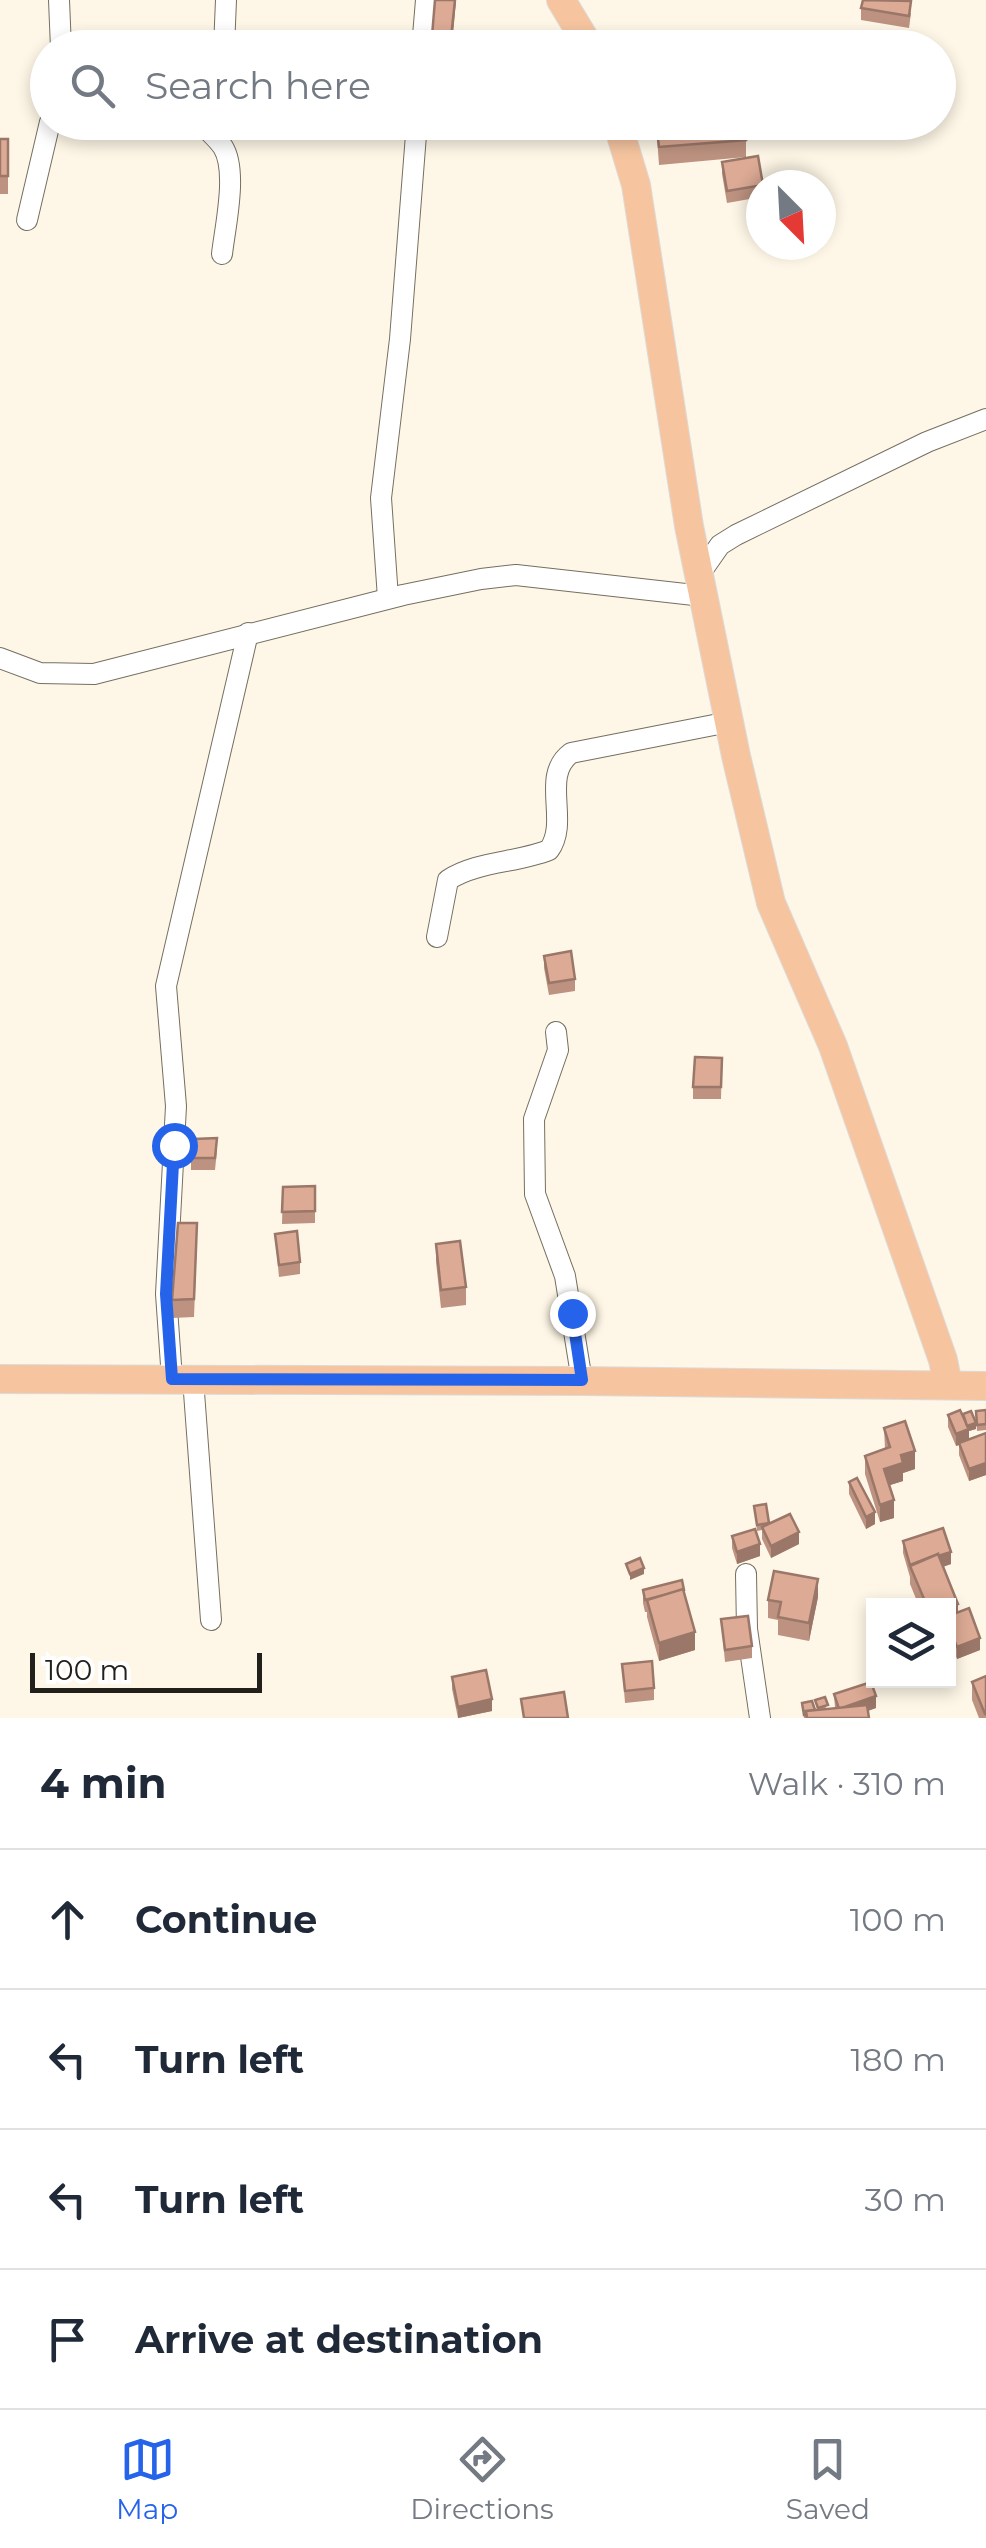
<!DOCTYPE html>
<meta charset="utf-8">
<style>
:root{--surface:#fff;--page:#f2f2f3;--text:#1f2937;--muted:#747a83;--line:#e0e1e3;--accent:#2563eb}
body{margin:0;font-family:Montserrat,sans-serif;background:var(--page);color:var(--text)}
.controls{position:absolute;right:30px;bottom:30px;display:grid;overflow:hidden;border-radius:0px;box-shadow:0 5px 15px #0003}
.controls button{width:90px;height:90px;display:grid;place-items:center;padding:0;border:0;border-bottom:2px solid var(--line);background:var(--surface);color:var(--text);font:50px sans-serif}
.compass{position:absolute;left:746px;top:170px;width:90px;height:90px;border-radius:50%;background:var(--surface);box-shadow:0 5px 15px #0003;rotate:156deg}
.scale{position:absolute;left:30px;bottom:25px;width:232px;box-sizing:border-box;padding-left:10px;border:5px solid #22201a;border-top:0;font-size:28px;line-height:35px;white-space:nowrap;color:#22201a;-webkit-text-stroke:8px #fff;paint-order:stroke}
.stop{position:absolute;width:30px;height:30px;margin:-22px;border:8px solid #2563eb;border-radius:50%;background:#fff}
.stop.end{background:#2563eb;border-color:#fff;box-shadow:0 2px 10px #0008}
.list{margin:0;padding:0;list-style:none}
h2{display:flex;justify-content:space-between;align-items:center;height:130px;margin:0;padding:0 40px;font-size:42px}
h2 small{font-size:32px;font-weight:400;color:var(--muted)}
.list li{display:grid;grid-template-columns:65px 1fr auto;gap:30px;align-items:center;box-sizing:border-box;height:140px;padding:0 40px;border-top:2px solid var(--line)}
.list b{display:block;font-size:38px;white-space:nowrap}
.list em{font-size:32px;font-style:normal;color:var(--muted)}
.icon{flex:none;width:55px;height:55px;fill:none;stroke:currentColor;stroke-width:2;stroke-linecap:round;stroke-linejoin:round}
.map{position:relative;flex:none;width:986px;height:1718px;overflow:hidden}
.search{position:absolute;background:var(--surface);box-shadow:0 5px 15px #0003;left:30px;right:30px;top:30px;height:110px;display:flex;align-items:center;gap:25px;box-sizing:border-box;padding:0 35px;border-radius:55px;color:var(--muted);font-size:38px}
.sheet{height:690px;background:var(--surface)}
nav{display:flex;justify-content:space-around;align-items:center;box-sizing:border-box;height:140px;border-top:2px solid var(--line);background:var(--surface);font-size:28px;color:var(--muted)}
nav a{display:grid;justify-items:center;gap:5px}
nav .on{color:var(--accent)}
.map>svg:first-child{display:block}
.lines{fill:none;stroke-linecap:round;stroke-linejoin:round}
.minor-casing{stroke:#756f61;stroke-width:22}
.major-casing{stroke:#dcdbda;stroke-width:30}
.minor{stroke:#fff;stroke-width:20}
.major{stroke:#f6c5a0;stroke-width:28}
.wall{fill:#bd9280}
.shaded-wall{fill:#9a7768}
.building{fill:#dcaa95;stroke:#9a7768;stroke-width:2.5}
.route{stroke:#2563eb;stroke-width:12}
</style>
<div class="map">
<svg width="986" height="1718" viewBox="0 0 986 1718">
<rect width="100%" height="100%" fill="#fef7e7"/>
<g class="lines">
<defs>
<g id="minor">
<polyline points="59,0 61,48"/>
<polyline points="224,48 226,0"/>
<polyline points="422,48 426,0"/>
<path d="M200 122C207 130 217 138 223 147 238 171 225 227 222 254"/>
<polyline points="27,220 50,122"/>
<polyline points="699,575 720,545 736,535 927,442 986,419"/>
<polyline points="388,598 381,498 400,339 417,122"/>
<polyline points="0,658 40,673 94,674 403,595 481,579 516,575 703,596"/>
<path d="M437 937 448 880C477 861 517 863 549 850 570 821 540 776 571 753L729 722"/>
<polyline points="556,1032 558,1050 534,1119 535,1194 565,1276 582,1381"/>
<polyline points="172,1379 166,1294 176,1106 166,986 248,633"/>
<polyline points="193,1379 211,1620"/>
<polyline points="746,1574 747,1629 760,1718"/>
</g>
<g id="major">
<polyline points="561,0 590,48"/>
<polyline points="617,122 636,185 689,526 736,756 771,903 833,1046 943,1360 948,1385"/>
<polyline points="0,1379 582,1381 986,1386"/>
</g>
</defs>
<use href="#minor" class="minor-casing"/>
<use href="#major" class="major-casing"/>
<use href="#minor" class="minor"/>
<use href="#major" class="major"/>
</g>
<g class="wall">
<polygon points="435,0 456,0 452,48 432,48"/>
<polygon points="861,8 911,13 909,28 861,20"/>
<polygon points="656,123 746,140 746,157 659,165"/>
<rect x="0" y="139" width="8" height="55"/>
<polygon points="722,162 761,185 761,197 727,203 722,174"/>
<polygon points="544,956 575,979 575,991 549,995 544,968"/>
<polygon points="722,1058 721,1099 693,1099 693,1087"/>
<polygon points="217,1150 215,1170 191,1170 191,1158"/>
<polygon points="315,1186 315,1223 282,1224 283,1187"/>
<polygon points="275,1234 300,1262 300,1274 279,1277"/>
<polygon points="197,1241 194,1317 172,1318 172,1300"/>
<polygon points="436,1244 466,1287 466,1305 441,1308 436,1262"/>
<polygon points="986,1410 986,1430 977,1431 976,1411"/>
<polygon points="948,1415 963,1416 976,1429 969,1431 969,1440 986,1433 986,1475 969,1481 959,1455 959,1445 956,1446 948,1427"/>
<polygon points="884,1428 915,1469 903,1473 903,1481 890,1485 894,1518 880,1522 865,1474 865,1456 885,1449"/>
<polygon points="849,1482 875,1524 866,1529 849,1494"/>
<polygon points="754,1506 769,1524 799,1544 771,1558 762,1539 762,1530 757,1531"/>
<polygon points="732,1536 760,1556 737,1564 732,1548"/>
<polygon points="903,1541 951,1564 943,1567 958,1612 980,1650 957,1659 948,1637 948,1606 919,1606 910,1584 910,1577 903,1553"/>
<polygon points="643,1590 684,1593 695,1650 659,1661 647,1617 647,1612 645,1612 643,1603"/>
<polygon points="818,1597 809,1641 778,1635 778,1620 768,1618 768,1600"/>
<polygon points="721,1619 752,1646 752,1658 725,1662"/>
<polygon points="622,1664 654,1688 654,1700 625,1703"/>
<polygon points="986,1676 986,1718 979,1718 972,1700 972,1682"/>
<polygon points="452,1677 492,1711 458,1718 452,1689"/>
<polygon points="834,1694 876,1708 868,1711 869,1718 804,1718 802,1703 815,1710 817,1710 815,1700 828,1709 835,1708"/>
</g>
<g class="shaded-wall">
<polygon points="455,0 456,0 451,48 451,38"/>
<polygon points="976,1423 976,1429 969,1431 969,1441 956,1446 956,1434 967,1426"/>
<polygon points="915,1451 915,1469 903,1473 903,1481 884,1487 884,1469 901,1455"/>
<polygon points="986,1463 986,1475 969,1481 969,1469"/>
<polygon points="894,1500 894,1518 880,1522 880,1505"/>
<polygon points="875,1512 875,1524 866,1529 866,1517"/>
<polygon points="799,1532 799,1544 771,1558 771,1546"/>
<polygon points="760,1544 760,1556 737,1564 737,1552"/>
<polygon points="951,1552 951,1564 914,1576 910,1565"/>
<polygon points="644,1568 644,1574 630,1580 630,1574"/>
<polygon points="818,1579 818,1597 809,1641 809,1623"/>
<polygon points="958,1604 958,1622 948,1625 948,1608"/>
<polygon points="695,1632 695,1650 659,1661 659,1643"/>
<polygon points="980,1638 980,1650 957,1659 957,1647"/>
<polygon points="876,1696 876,1708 846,1718 839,1709"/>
<polygon points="492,1699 492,1711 458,1718 458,1707"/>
</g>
<g class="building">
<polygon points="435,0 455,0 451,38 432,36"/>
<polygon points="863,0 911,1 909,16 861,8"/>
<polygon points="665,122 744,122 746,140 659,147 656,123"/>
<rect x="0" y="139" width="8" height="37"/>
<polygon points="758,156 763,185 727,191 722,162"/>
<polygon points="571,951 575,979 549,983 544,956"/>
<polygon points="695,1057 722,1058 721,1087 693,1087"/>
<polygon points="217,1138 215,1158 191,1158 194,1139"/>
<polygon points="315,1186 315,1211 282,1212 283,1187"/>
<polygon points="178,1223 197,1223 194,1299 172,1300"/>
<polygon points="297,1231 300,1262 279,1265 275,1234"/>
<polygon points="460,1241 466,1287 441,1290 436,1244"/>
<polygon points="960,1410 969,1429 956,1434 948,1415"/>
<polygon points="986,1410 986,1424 977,1425 976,1411"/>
<polygon points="971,1411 976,1423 967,1426 963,1414"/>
<polygon points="905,1421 915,1451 901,1455 903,1463 884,1469 894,1500 880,1505 865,1456 890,1447 884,1428"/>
<polygon points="986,1433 986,1463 969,1469 959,1443"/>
<polygon points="857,1478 875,1512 866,1517 849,1482"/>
<polygon points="766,1504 769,1523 757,1525 754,1506"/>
<polygon points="790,1514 799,1532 771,1546 762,1527"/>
<polygon points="943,1528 951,1552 938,1556 938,1554 910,1565 903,1541"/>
<polygon points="755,1529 760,1544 737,1552 732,1536"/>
<polygon points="938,1554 958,1604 948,1608 948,1606 927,1606 910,1566"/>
<polygon points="640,1558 644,1568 630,1574 626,1564"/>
<polygon points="774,1571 818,1579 809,1623 778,1617 781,1602 768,1600"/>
<polygon points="682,1580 684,1590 645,1600 643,1590"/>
<polygon points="683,1589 695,1632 659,1643 647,1600"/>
<polygon points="969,1608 980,1638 957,1647 948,1625 948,1616"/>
<polygon points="748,1616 752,1646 725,1650 721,1619"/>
<polygon points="652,1661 654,1688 625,1691 622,1664"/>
<polygon points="486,1670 492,1699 458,1707 452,1677"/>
<polygon points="986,1676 986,1714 985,1714 972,1682"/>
<polygon points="871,1682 876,1696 839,1709 834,1694"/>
<polygon points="564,1692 568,1718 524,1718 521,1699"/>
<polygon points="825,1697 828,1705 818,1708 815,1700"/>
<polygon points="812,1701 815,1710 806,1711 807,1715 804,1715 802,1703"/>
<polygon points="867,1705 869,1718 807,1718 806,1711"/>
</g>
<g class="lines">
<polyline class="route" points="174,1145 166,1294 172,1379 582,1380 572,1313"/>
</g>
</svg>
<div class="controls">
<button><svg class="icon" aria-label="layers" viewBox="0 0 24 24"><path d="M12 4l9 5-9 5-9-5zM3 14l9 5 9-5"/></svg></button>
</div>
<svg class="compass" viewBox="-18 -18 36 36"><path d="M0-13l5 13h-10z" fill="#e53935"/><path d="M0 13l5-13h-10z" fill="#747a83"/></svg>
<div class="scale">100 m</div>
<div class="stop" style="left:174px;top:1145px"></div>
<div class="stop end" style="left:572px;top:1313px"></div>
<div class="search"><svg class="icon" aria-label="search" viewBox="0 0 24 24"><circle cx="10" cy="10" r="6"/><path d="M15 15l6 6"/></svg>Search here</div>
</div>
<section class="sheet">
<h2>4 min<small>Walk · 310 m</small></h2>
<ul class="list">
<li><svg class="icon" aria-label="ahead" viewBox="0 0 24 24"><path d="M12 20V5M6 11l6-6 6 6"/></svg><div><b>Continue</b></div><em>100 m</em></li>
<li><svg class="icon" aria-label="left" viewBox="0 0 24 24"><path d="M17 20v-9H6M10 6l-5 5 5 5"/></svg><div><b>Turn left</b></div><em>180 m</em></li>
<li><svg class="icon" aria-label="left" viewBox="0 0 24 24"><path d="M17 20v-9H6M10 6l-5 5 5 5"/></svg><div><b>Turn left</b></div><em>30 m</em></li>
<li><svg class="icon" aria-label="arrive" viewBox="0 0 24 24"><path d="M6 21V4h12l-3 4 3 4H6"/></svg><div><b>Arrive at destination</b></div></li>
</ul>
</section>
<nav>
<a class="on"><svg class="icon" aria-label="map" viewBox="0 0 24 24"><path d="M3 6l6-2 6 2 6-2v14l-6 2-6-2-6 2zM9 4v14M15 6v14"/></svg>Map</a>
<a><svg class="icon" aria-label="directions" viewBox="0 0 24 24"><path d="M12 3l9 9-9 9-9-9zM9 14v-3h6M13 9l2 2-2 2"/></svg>Directions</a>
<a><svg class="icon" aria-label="saved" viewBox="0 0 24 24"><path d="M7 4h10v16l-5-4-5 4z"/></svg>Saved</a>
</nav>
